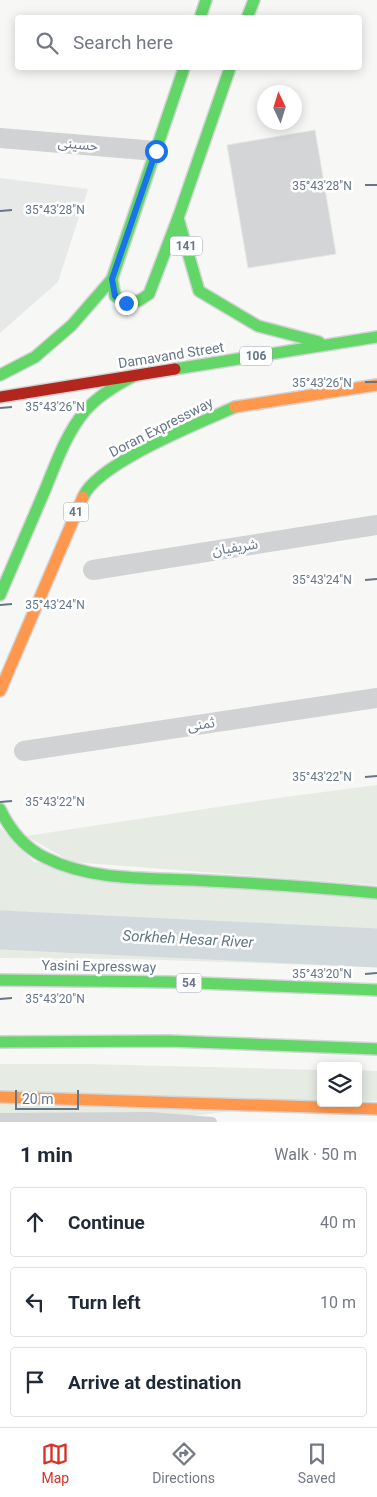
<!DOCTYPE html>
<meta charset="utf-8">
<style>
:root{--surface:#fff;--page:#f2f2f3;--text:#1f2937;--muted:#747a83;--line:#e0e1e3;--accent:#d93025}
body{margin:0;font-family:Roboto,"Noto Sans Arabic",sans-serif;background:var(--page);color:var(--text)}
.controls{position:absolute;right:15px;bottom:15px;display:grid;overflow:hidden;border-radius:5px;box-shadow:0 2px 12px #0003}
.controls button{width:45px;height:45px;display:grid;place-items:center;padding:0;border:0;border-bottom:1px solid var(--line);background:var(--surface);color:var(--text);font:25px sans-serif}
.compass{position:absolute;left:257px;top:85px;width:45px;height:45px;border-radius:50%;background:var(--surface);box-shadow:0 2px 12px #0003;rotate:356deg}
.scale{position:absolute;left:15px;bottom:12px;width:64px;box-sizing:border-box;padding-left:5px;border:2px solid #657689;border-top:0;font-size:14px;line-height:18px;white-space:nowrap;color:#657689;-webkit-text-stroke:4px #fff;paint-order:stroke}
.stop{position:absolute;width:15px;height:15px;margin:-11px;border:4px solid #1a73e8;border-radius:50%;background:#fff}
.stop.end{background:#1a73e8;border-color:#fff;box-shadow:0 1px 5px #0008}
.list{margin:0;padding:0;list-style:none}
h2{display:flex;justify-content:space-between;align-items:center;height:65px;margin:0;padding:0 20px;font-size:21px}
h2 small{font-size:16px;font-weight:400;color:var(--muted)}
.list li{display:grid;grid-template-columns:32px 1fr auto;gap:15px;align-items:center;box-sizing:border-box;height:70px;margin:0 10px 10px;padding:0 10px;border:1px solid var(--line);border-radius:5px}
.list b{display:block;font-size:19px;white-space:nowrap}
.list em{font-size:16px;font-style:normal;color:var(--muted)}
.icon{flex:none;width:28px;height:28px;fill:none;stroke:currentColor;stroke-width:2;stroke-linecap:round;stroke-linejoin:round}
.map{position:relative;flex:none;width:377px;height:1122px;overflow:hidden}
.search{position:absolute;background:var(--surface);box-shadow:0 2px 12px #0003;left:15px;right:15px;top:15px;height:55px;display:flex;align-items:center;gap:12px;box-sizing:border-box;padding:0 18px;border-radius:5px;color:var(--muted);font-size:19px}
.sheet{height:305px;background:var(--surface)}
nav{display:flex;justify-content:space-around;align-items:center;box-sizing:border-box;height:70px;border-top:1px solid var(--line);background:var(--surface);font-size:14px;color:var(--muted)}
nav a{display:grid;justify-items:center;gap:2px}
nav .on{color:var(--accent)}
.map>svg:first-child{display:block}
.built{fill:#e7e9e9}
.green{fill:#e6ebe4}
.lines{fill:none;stroke-linecap:round;stroke-linejoin:round}
.river{stroke:#d3dade;stroke-width:39}
.building{fill:#d4d5d6;stroke:#e6e6e6}
.fast-casing{stroke:#d3d4d5;stroke-width:14}
.slow-casing{stroke:#d3d4d5;stroke-width:14}
.jam-casing{stroke:#d3d4d5;stroke-width:14}
.lane{stroke:#d1d2d3;stroke-width:10}
.street{stroke:#d1d2d3;stroke-width:20}
.fast{stroke:#63d668;stroke-width:11}
.slow{stroke:#ff974d;stroke-width:11}
.jam{stroke:#b3261e;stroke-width:11}
.route{stroke:#1a73e8;stroke-width:6}
.ticks{fill:none;stroke:#657689;stroke-width:2}
.labels{text-anchor:middle;stroke-width:5;stroke-linejoin:round;paint-order:stroke}
.shield{fill:#fff;stroke:#939fac;stroke-width:1}
.shield-label{font-size:12px;font-weight:bold;fill:#657689}
.street-label{font-size:14px;fill:#657689;stroke:#fff}
.water-label{font-size:15px;font-style:italic;fill:#607784;stroke:#fff}
.ticks-label{font-size:12px;text-anchor:middle;fill:#657689;stroke:#fff;stroke-width:5;stroke-linejoin:round;paint-order:stroke}
</style>
<div class="map">
<svg width="377" height="1122" viewBox="0 0 377 1122">
<rect width="100%" height="100%" fill="#f7f7f6"/>
<polygon class="built" points="0,178 88,189 58,282 0,333"/>
<g class="green">
<polygon points="377,785 377,885 72,862 26,836 278,798"/>
<polygon points="0,827 34,862 377,899 377,967 130,959 0,958"/>
<polygon points="0,1064 88,1064 321,1070 321,1100 143,1122 0,1122"/>
<polygon points="358,1070 377,1071 377,1101 358,1101"/>
</g>
<g class="lines">
<polyline class="river" points="0,930 377,948"/>
</g>
<polygon class="building" points="315,130 336,254 248,268 227,145"/>
<g class="lines">
<defs>
<g id="fast">
<polyline points="200,18 206,0"/>
<polyline points="247,18 254,0"/>
<polyline points="230,68 178,218 199,291 258,326 319,342"/>
<polyline points="112,279 115,296 125,301 132,303 140,300 149,294 178,218"/>
<polyline points="175,369 377,337"/>
<polyline points="0,375 35,357 72,325 112,279 184,68"/>
<path d="M83 497C98 463 199 423 235 407"/>
<path d="M0 595C15 560 30 525 45 490 56 463 66 434 85 411 98 396 116 385 134 376"/>
<path d="M0 809C10 830 25 848 46 858 90 880 143 878 191 880 253 883 315 887 377 893"/>
<polyline points="0,980 170,982 377,990"/>
<polyline points="0,1042 169,1041 377,1049"/>
</g>
<g id="slow">
<polyline points="235,407 377,385"/>
<polyline points="0,691 83,497"/>
<polyline points="0,1097 377,1109"/>
</g>
<polyline id="jam" points="0,397 175,369"/>
</defs>
<use href="#fast" class="fast-casing"/>
<use href="#slow" class="slow-casing"/>
<use href="#jam" class="jam-casing"/>
<polyline class="lane" points="0,1118 150,1117 212,1122"/>
<g class="street">
<polyline points="0,138 156,151"/>
<polyline points="93,570 377,525"/>
<polyline points="24,751 377,698"/>
</g>
<use href="#fast" class="fast"/>
<use href="#slow" class="slow"/>
<use href="#jam" class="jam"/>
</g>
<g class="lines">
<polyline class="route" points="126,303 115,296 112,279 156,151"/>
</g>
<path class="ticks" d="M365 185H377M0 211 12 210M365 382H377M0 408 12 407M365 580 377 579M0 605 12 604M365 777 377 776M0 802 12 801M365 974 377 973M0 999 12 998"/>
<g class="labels">
<g class="shield">
<rect x="170" y="236.5" width="32" height="19" rx="4"/>
<rect x="240" y="346.5" width="32" height="19" rx="4"/>
<rect x="63.5" y="502.5" width="25" height="19" rx="4"/>
<rect x="176.5" y="973.5" width="25" height="19" rx="4"/>
</g>
<g class="shield-label">
<text x="186" y="250">141</text>
<text x="256" y="360">106</text>
<text x="76" y="516">41</text>
<text x="189" y="987">54</text>
</g>
<g class="street-label">
<text transform="translate(78 144) rotate(5)" y="5">حسینی</text>
<text transform="translate(171 355) rotate(-9)" y="5">Damavand Street</text>
<text transform="translate(161 427) rotate(-27)" y="5">Doran Expressway</text>
<text transform="translate(235 547) rotate(-9)" y="5">شریفیان</text>
<text transform="translate(201 724) rotate(-9)" y="5">ثمنی</text>
<text transform="translate(99 966) rotate(1)" y="5">Yasini Expressway</text>
</g>
<g class="water-label">
<text transform="translate(188 939) rotate(3)" y="5">Sorkheh Hesar River</text>
</g>
</g>
<g class="ticks-label">
<text x="322" y="190">35°43'28"N</text>
<text x="55" y="214">35°43'28"N</text>
<text x="322" y="387">35°43'26"N</text>
<text x="55" y="411">35°43'26"N</text>
<text x="322" y="584">35°43'24"N</text>
<text x="55" y="609">35°43'24"N</text>
<text x="322" y="781">35°43'22"N</text>
<text x="55" y="806">35°43'22"N</text>
<text x="322" y="978">35°43'20"N</text>
<text x="55" y="1003">35°43'20"N</text>
</g>
</svg>
<div class="controls">
<button><svg class="icon" aria-label="layers" viewBox="0 0 24 24"><path d="M12 4l9 5-9 5-9-5zM3 14l9 5 9-5"/></svg></button>
</div>
<svg class="compass" viewBox="-18 -18 36 36"><path d="M0-13l5 13h-10z" fill="#e53935"/><path d="M0 13l5-13h-10z" fill="#747a83"/></svg>
<div class="scale">20 m</div>
<div class="stop" style="left:156px;top:151px"></div>
<div class="stop end" style="left:126px;top:303px"></div>
<div class="search"><svg class="icon" aria-label="search" viewBox="0 0 24 24"><circle cx="10" cy="10" r="6"/><path d="M15 15l6 6"/></svg>Search here</div>
</div>
<section class="sheet">
<h2>1 min<small>Walk · 50 m</small></h2>
<ul class="list">
<li><svg class="icon" aria-label="ahead" viewBox="0 0 24 24"><path d="M12 20V5M6 11l6-6 6 6"/></svg><div><b>Continue</b></div><em>40 m</em></li>
<li><svg class="icon" aria-label="left" viewBox="0 0 24 24"><path d="M17 20v-9H6M10 6l-5 5 5 5"/></svg><div><b>Turn left</b></div><em>10 m</em></li>
<li><svg class="icon" aria-label="arrive" viewBox="0 0 24 24"><path d="M6 21V4h12l-3 4 3 4H6"/></svg><div><b>Arrive at destination</b></div></li>
</ul>
</section>
<nav>
<a class="on"><svg class="icon" aria-label="map" viewBox="0 0 24 24"><path d="M3 6l6-2 6 2 6-2v14l-6 2-6-2-6 2zM9 4v14M15 6v14"/></svg>Map</a>
<a><svg class="icon" aria-label="directions" viewBox="0 0 24 24"><path d="M12 3l9 9-9 9-9-9zM9 14v-3h6M13 9l2 2-2 2"/></svg>Directions</a>
<a><svg class="icon" aria-label="saved" viewBox="0 0 24 24"><path d="M7 4h10v16l-5-4-5 4z"/></svg>Saved</a>
</nav>
